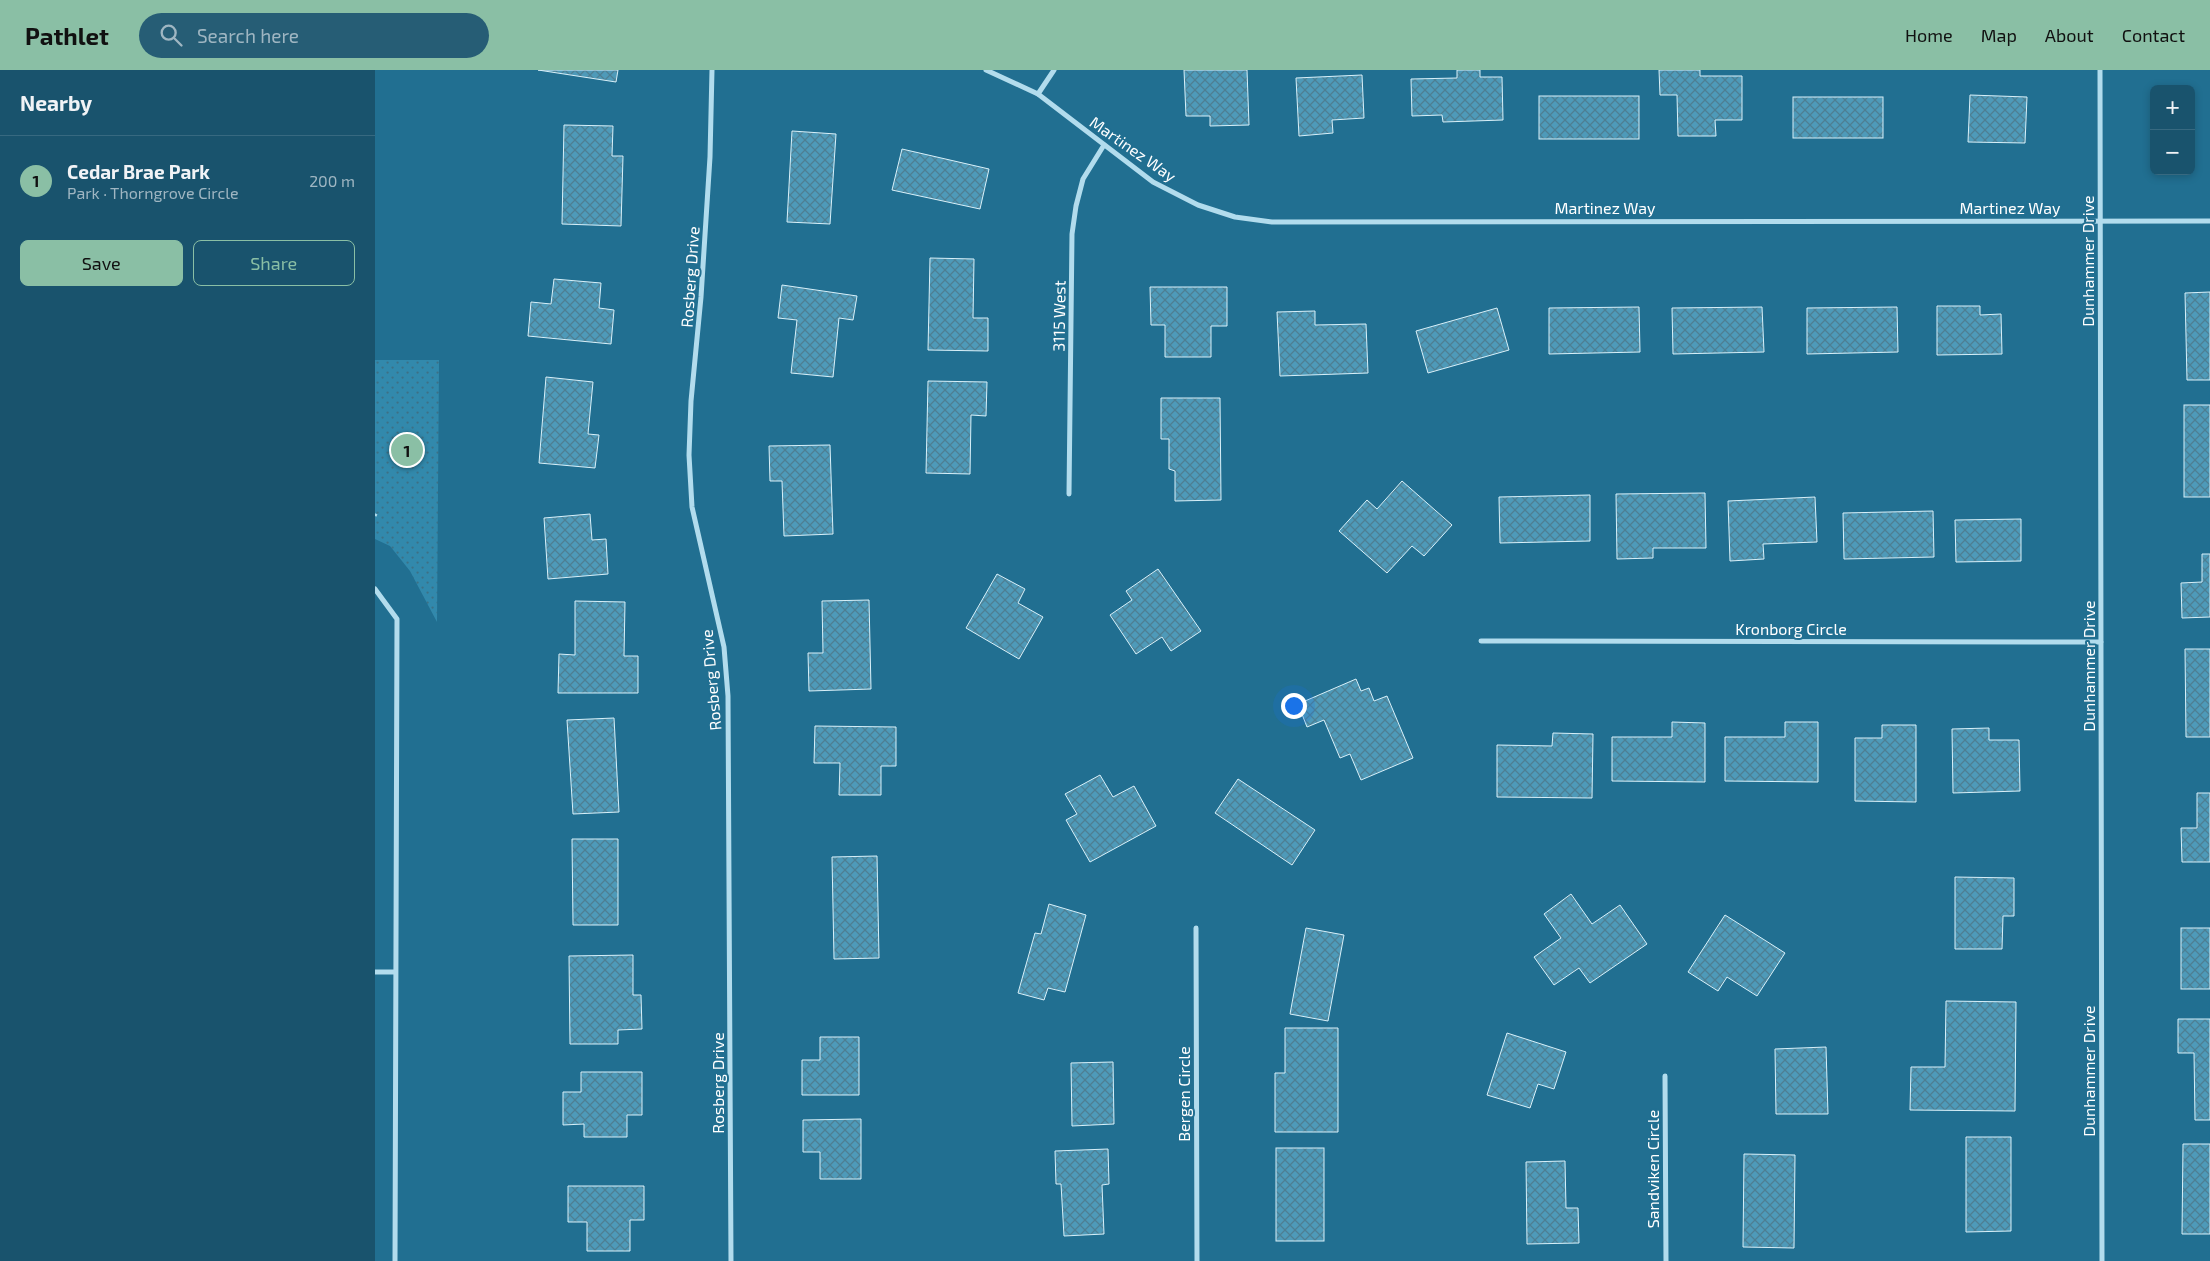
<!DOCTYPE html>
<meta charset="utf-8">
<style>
:root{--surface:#19536d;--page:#265d75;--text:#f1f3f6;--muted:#9fb6c2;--line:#376980;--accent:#8abfa5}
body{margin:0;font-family:"Exo 2",sans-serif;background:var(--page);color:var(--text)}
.controls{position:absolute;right:15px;top:15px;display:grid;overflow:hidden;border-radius:8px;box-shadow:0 2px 8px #0003}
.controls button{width:45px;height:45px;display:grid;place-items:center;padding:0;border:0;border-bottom:1px solid var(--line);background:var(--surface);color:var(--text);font:25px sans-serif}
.you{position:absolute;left:918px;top:635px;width:18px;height:18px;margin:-12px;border:4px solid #fff;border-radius:50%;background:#1a73e8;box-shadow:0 0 0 8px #1a73e833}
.badge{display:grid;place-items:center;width:32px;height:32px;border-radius:50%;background:var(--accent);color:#111;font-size:16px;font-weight:700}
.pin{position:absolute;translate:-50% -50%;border:2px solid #fff;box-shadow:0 1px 5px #0006}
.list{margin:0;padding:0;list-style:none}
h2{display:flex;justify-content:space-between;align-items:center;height:65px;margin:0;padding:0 20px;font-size:21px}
h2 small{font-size:16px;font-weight:400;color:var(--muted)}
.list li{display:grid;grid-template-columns:32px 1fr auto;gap:15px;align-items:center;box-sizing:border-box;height:90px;padding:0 20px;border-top:1px solid var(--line)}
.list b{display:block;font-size:19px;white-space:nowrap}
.list p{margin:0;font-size:16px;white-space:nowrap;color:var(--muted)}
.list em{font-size:16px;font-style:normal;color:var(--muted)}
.actions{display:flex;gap:10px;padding:15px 20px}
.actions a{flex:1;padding:11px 0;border:1px solid var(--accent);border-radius:8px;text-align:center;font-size:18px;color:var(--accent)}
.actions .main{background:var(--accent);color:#111}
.icon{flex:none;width:28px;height:28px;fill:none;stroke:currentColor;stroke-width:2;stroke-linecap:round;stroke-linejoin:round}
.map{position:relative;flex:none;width:1835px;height:1191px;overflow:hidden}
header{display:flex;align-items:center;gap:30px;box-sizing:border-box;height:70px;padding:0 25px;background:var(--accent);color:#111}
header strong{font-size:24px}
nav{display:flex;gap:28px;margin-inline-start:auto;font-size:18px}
.search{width:350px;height:45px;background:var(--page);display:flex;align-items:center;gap:12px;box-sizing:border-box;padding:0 18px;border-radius:28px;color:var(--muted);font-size:19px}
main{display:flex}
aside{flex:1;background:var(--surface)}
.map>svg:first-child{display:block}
.park{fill:url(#park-dots)}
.building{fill:url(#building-cross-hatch);stroke:#d8f0f9}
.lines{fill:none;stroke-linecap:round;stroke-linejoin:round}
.path{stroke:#b2dced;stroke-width:3;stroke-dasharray:2.5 4;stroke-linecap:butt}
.minor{stroke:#b2dced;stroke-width:5}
.labels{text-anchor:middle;stroke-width:4;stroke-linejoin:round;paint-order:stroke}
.street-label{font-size:16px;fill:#fff;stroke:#216f91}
</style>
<header>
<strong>Pathlet</strong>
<div class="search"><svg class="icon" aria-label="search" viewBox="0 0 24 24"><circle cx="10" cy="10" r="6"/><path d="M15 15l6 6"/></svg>Search here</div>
<nav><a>Home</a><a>Map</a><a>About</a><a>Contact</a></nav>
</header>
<main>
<aside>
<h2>Nearby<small></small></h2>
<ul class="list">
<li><span class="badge">1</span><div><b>Cedar Brae Park</b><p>Park · Thorngrove Circle</p></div><em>200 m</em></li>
</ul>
<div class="actions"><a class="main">Save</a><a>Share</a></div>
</aside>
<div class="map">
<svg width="1835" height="1191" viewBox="0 0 1835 1191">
<defs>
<pattern id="park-dots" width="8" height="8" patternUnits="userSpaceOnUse" patternTransform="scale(1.25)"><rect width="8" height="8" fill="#3289ac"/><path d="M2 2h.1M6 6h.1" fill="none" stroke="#3c7186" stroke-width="1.8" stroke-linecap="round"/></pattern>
<pattern id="building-cross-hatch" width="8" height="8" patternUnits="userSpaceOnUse" patternTransform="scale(1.25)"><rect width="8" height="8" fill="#4e9ab9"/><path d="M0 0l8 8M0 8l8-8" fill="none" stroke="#4d7f93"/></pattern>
</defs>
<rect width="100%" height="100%" fill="#216f91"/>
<polygon class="park" points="0,290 64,290 62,552 35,501 15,476 0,469"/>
<g class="building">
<polygon points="163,0 243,0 241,12"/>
<polygon points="809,0 872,0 874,55 835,56 835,46 811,46"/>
<polygon points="1082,0 1105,0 1105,7 1127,7 1128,50 1068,52 1067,45 1037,46 1036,9 1082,8"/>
<polygon points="1284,0 1325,0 1325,6 1367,6 1367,50 1340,50 1341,66 1303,66 1302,25 1285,25"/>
<polygon points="987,5 989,48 957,50 958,63 924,66 921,8"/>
<polygon points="1595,25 1652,27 1650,73 1593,72"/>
<rect x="1164" y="26" width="100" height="43"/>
<rect x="1418" y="27" width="90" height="41"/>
<polygon points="189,55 238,56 237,86 248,86 246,156 187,154"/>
<polygon points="417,61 461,64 455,154 412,152"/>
<polygon points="527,79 614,99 605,139 517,120"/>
<polygon points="555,188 599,189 598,248 613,248 613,281 553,280"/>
<polygon points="179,209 226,213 224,238 239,240 236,274 153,266 156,232 176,234"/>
<polygon points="407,215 482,226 478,250 464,248 458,307 416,303 422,250 403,248"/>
<polygon points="775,217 852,217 852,256 836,256 836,287 790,287 790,255 776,255"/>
<polygon points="1835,222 1835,310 1812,310 1810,223"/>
<polygon points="1562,236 1605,236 1605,245 1626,244 1627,284 1562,285"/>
<polygon points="1264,237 1265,282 1174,284 1174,238"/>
<polygon points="1387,237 1389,282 1298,284 1297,238"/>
<polygon points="1522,237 1523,282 1432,284 1432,238"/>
<polygon points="1122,238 1134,280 1053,303 1041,261"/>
<polygon points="940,241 940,255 991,254 993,303 905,306 902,242"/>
<polygon points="171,307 218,312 213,364 224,365 220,398 164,393"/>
<polygon points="553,311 612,312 611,346 596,345 595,404 551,403"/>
<polygon points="786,328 845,328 846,430 800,431 800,401 794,399 794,369 786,369"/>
<rect x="1809" y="335" width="26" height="92"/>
<polygon points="455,375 458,464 409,466 407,411 395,411 394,376"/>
<polygon points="1027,411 1077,455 1049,486 1037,476 1012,503 964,461 992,430 1002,439"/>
<polygon points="1330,423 1331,478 1278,478 1278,488 1242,489 1241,424"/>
<polygon points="1215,425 1215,471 1125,473 1124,427"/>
<polygon points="1440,427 1442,472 1388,474 1389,489 1355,491 1353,431"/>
<polygon points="1558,441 1559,487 1469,489 1468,443"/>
<polygon points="215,444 217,470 231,469 233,504 173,509 169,448"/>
<polygon points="1646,449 1646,491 1581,492 1580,450"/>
<polygon points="1827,484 1835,484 1835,547 1807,548 1806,513 1827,512"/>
<polygon points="783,499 826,561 796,581 787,567 761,584 735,545 757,530 751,521"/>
<polygon points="622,504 650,519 643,533 668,547 644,589 591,558"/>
<polygon points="494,530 496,619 434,621 433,583 448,583 447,531"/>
<polygon points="200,531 250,532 249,586 263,586 263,623 183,623 184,584 200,585"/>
<polygon points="1810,579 1835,579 1835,667 1811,667"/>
<polygon points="981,609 986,621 994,618 999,631 1012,626 1038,688 986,710 975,684 965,688 949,650 932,657 923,634"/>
<polygon points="239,648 244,742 198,744 192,650"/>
<polygon points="1297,652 1330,653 1330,712 1237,711 1237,667 1297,667"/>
<polygon points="1410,652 1443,652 1443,712 1350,711 1350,667 1410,667"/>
<polygon points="1507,655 1541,655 1541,732 1480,731 1480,668 1507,668"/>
<polygon points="440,656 521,657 521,696 506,696 506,725 464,725 465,693 439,693"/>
<polygon points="1614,658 1614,670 1644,670 1645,721 1578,723 1577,659"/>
<polygon points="1178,663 1218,664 1217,728 1122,727 1122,675 1177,676"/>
<polygon points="725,705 738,727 759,716 781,756 715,792 691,750 702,744 690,724"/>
<polygon points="863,709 940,760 917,795 840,743"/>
<polygon points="1822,723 1835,723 1835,792 1807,792 1806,758 1822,758"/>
<polygon points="197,769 243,769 243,855 198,855"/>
<polygon points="502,786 504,888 459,889 457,787"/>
<polygon points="1580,807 1639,808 1639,846 1628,846 1627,879 1580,879"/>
<polygon points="1196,824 1217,854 1245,835 1272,874 1215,913 1204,898 1179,915 1159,887 1186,868 1169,844"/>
<polygon points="674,834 711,845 690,922 673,918 669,930 643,923 660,863 666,864"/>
<polygon points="1350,845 1410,883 1382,926 1352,907 1343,921 1313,902"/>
<polygon points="931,858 969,865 953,951 915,944"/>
<rect x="1806" y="858" width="29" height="61"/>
<polygon points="258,885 258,925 266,925 267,959 243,960 243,974 195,974 194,886"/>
<polygon points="1571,931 1641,932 1640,1041 1535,1040 1536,997 1570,997"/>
<polygon points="1803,949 1835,949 1835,1050 1820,1050 1819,983 1803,983"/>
<polygon points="910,958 963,958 963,1062 900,1062 900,1003 910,1003"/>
<polygon points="1132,963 1191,982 1179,1019 1163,1014 1155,1038 1112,1025"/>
<polygon points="445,967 484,967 484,1025 427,1025 427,990 445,990"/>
<polygon points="1451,977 1453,1044 1401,1044 1400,979"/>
<polygon points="738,992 739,1054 697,1056 696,993"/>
<polygon points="206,1002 267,1002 267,1045 252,1045 252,1067 209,1067 209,1054 188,1055 188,1022 206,1022"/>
<polygon points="486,1049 486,1109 445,1109 445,1082 428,1082 428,1050"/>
<polygon points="1591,1067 1636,1067 1636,1161 1591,1162"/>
<polygon points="1808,1074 1835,1074 1835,1164 1807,1164"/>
<rect x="901" y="1078" width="48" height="93"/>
<polygon points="733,1079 734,1114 727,1115 729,1164 689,1166 686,1114 681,1114 680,1081"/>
<polygon points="1369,1084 1420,1085 1419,1178 1368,1177"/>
<polygon points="1190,1091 1191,1138 1203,1138 1204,1173 1152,1174 1151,1092"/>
<polygon points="193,1116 269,1116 269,1150 255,1150 255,1181 212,1181 212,1152 193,1152"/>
</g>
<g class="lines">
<polyline class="path" points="0,446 2,442"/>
<g class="minor">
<polyline points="337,0 335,87 326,227 316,331 314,385 317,437 349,577 353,626 356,1191"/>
<polyline points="611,0 663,24 778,112 823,135 860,147 897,152 1835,151"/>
<polyline points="1725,0 1727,1191"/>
<polyline points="663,24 679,0"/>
<polyline points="694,424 697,164 701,136 708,109 729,75"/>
<polyline points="0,519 22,549 20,1191"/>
<polyline points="1106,571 1726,572"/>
<polyline points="821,858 822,1191"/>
<polyline points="0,902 20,902"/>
<polyline points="1290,1006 1291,1191"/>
</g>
</g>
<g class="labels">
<g class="street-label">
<text transform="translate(758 79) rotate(35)" y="6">Martinez Way</text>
<text x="1230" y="144">Martinez Way</text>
<text x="1635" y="144">Martinez Way</text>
<text transform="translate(1713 191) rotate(-90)" y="6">Dunhammer Drive</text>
<text transform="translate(315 207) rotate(-86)" y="6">Rosberg Drive</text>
<text transform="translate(684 246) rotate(-89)" y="6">3115 West</text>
<text x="1416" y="565">Kronborg Circle</text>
<text transform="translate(1714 596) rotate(-90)" y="6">Dunhammer Drive</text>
<text transform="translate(336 610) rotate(-95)" y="6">Rosberg Drive</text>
<text transform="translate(1714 1001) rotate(-90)" y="6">Dunhammer Drive</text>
<text transform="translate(343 1013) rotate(-90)" y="6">Rosberg Drive</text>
<text transform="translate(809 1024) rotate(-90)" y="6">Bergen Circle</text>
<text transform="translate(1278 1099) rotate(-90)" y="6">Sandviken Circle</text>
</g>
</g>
</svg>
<div class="controls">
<button>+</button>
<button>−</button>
</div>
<div class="you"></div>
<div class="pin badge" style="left:32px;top:380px">1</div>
</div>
</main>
